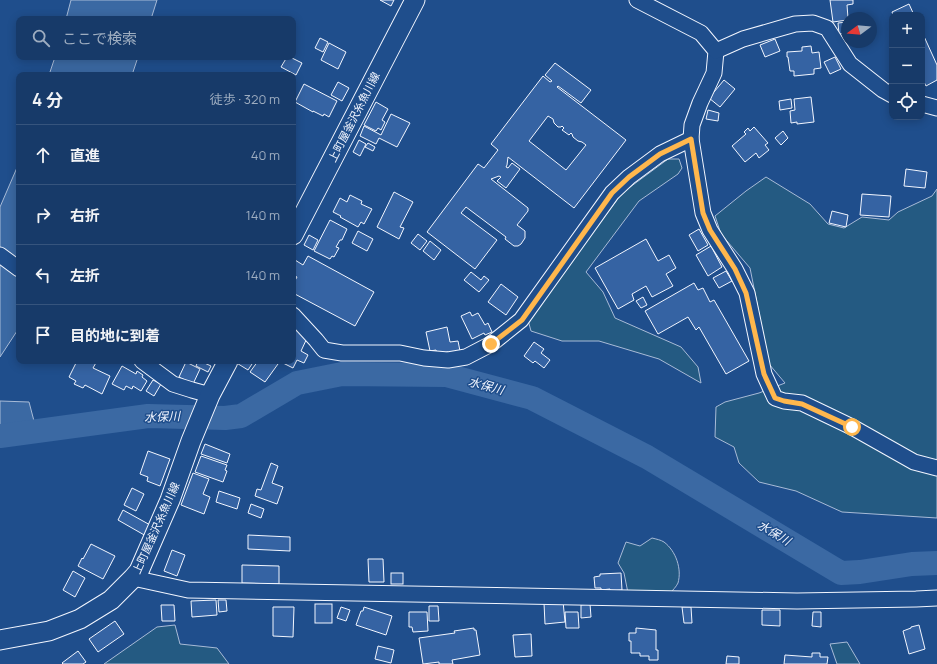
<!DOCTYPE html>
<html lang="ja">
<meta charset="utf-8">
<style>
:root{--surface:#173a69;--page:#244571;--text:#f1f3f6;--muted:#9eadc0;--line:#36547d}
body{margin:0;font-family:Manrope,"Noto Sans JP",sans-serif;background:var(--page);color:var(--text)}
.controls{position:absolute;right:12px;top:12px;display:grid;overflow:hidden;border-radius:8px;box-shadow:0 2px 10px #0003}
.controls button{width:36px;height:36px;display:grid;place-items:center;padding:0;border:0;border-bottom:1px solid var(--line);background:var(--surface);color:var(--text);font:20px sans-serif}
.compass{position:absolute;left:841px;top:12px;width:36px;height:36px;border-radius:50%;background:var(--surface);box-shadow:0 2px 10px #0003;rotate:254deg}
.stop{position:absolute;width:12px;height:12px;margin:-9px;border:3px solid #ffb74d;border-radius:50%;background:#fff}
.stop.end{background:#ffb74d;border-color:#fff;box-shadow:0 1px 4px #0008}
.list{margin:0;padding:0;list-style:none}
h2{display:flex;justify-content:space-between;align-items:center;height:52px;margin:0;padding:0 16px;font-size:17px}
h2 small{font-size:13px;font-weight:400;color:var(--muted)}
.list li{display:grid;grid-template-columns:26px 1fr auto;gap:12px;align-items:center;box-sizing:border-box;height:60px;padding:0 16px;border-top:1px solid var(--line)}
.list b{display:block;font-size:15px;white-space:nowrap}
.list em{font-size:13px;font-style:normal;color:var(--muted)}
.icon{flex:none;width:22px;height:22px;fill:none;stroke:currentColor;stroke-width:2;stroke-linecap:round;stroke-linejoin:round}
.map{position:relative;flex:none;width:937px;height:664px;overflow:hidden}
.search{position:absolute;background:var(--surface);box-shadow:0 2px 10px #0003;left:16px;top:16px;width:280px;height:44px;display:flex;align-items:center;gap:10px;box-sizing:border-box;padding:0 14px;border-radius:8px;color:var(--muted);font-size:15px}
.panel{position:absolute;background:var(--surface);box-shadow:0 2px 10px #0003;left:16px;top:72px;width:280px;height:292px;border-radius:8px}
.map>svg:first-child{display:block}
.green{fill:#245a82;stroke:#a8bbd7}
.water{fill:#3b69a3;stroke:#a8bbd7}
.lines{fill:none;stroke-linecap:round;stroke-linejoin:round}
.river{stroke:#3b69a3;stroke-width:24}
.building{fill:#3563a3;stroke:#f2f6ff;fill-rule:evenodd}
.minor-casing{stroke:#f2f6ff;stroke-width:17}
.major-casing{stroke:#f2f6ff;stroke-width:21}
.minor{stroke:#1f4e8c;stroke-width:15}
.major{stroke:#1f4e8c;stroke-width:19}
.route{stroke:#ffb74d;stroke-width:5}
.labels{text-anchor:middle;stroke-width:3;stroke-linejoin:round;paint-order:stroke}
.street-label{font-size:11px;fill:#f2f6ff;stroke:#1f4e8c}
.water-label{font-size:12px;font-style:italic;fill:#f2f6ff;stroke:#1f4e8c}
</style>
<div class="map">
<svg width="937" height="664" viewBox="0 0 937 664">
<rect width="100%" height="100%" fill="#1f4e8c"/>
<g class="green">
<polygon points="668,159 679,159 682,168 678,174 639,201 586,272 603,292 615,318 681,347 698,367 701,383 659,359 599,341 562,341 531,331 528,320 622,193"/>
<polygon points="766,177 810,204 828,224 844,228 862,217 889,220 898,212 932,196 937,189 937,518 842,512 796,491 759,482 739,463 734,447 715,437 716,407 725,402 759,393 785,383 769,364 750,268 721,234 715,216 746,191"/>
<path d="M652 538C656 539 661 540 664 542 676 551 682 569 678 583 676 587 673 590 670 593H628L624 573 618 563 626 542 640 546Z"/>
<polygon points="175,625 180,644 217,648 229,664 104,664 157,627"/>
<polygon points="847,642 860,664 837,664 830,644"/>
</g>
<g class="water">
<polygon points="71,0 157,0 151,19 66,19"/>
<polygon points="55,57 138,57 132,75 49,75"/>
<polygon points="19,163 19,328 0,357 0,207"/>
<polygon points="0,401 29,402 39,440 0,445"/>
</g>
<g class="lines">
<polyline class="river" points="0,436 148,416 225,418 241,416 297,383 342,374 446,375 532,398 647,457 841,573 860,572 912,564 937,563"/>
</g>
<g class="building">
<polygon points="380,0 394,0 391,6"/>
<polygon points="830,0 853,0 853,4 847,5 848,18 847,18 847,20 833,22"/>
<polygon points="909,4 914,15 893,15 892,12"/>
<polygon points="847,22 847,33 839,34 838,23"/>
<polygon points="922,32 937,65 937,80 926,86 922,78"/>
<polygon points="320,38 328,42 323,52 315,48"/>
<polygon points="775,39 780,51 765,57 760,45"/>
<polygon points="329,43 346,52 338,69 321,60"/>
<polygon points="811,46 812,53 819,52 821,68 814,69 814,74 794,76 794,71 790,71 788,57 787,57 787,52 802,51 802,47"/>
<polygon points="287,57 290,57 302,63 296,75 281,67"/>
<polygon points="835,57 841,69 830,74 824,62"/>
<path d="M555 63 591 90 581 103 558 86 557 87 626 140 574 208 508 157 507 165 506 167 508 168 512 163 520 169 506 188 497 181 501 177 499 176 491 179 528 208V211L517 225 525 231V238L521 244 518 246H514L505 239 506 237 466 207 461 213 497 240 475 269 427 232 478 164 484 168 498 150 491 144 543 76 550 82 552 81 545 75ZM548 116 553 119 554 123 558 127H561L562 126 564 128 562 130 569 135 571 133 572 134 573 137 578 141 582 142 586 145 566 170 529 141Z"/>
<polygon points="724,80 735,89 720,107 709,98"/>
<polygon points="338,82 349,88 342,101 331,95"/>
<polygon points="304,84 337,101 329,117 324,114 323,116 313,111 313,112 295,102"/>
<polygon points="811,97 814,122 797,124 797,122 791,123 790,111 795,110 794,99"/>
<polygon points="791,99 792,108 780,110 779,101"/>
<polygon points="376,102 388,109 382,120 385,122 381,130 378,128 376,131 364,125"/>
<polygon points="708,110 719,113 718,121 706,119"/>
<polygon points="391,114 410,123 397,147 379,138 376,144 360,136 364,126 381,135"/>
<polygon points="754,127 768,143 765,145 769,150 759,158 756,153 745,162 732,146 746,134 744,132 748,128 750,131"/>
<polygon points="783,131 788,138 781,145 775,138"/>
<polygon points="359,140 366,144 360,156 353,152"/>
<polygon points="368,143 375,147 373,151 365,147"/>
<polygon points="906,169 927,172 925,188 904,186"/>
<polygon points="394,192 413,202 400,227 404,228 399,239 377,227"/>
<polygon points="862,194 891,196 889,217 860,215"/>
<polygon points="350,195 362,201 361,204 372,209 364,224 361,222 358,227 340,217 341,216 333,212 340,198 347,202"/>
<polygon points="832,211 848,215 846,227 829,223"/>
<polygon points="330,220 347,229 342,240 340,240 336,247 339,248 334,257 332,256 330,259 314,251"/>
<polygon points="699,229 708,245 698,251 689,235"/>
<polygon points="358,231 373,239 367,251 352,243"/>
<polygon points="418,234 427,241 420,250 411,243"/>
<polygon points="309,235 318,240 313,250 304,245"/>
<polygon points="646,239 658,261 669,255 676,268 666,274 673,286 652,297 646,286 632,294 634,300 618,309 595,268"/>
<polygon points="430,241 441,250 434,260 423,251"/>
<polygon points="711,246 722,267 708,276 696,255"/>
<polygon points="308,256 374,292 355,326 293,293 293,284 297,277 293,275 293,263 295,260 303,265"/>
<polygon points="726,271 732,281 719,288 713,278"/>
<polygon points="471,272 481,280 484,276 489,280 479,292 464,280"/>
<polygon points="694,283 698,290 703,288 710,302 714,300 749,361 726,374 699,327 696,330 688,317 658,334 645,311"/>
<polygon points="501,284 518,297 506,315 488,302"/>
<polygon points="643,297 647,305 641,308 636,301"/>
<polygon points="470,312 472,316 478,313 485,325 488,323 492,332 485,335 484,333 472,339 461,316"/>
<polygon points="447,327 450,342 458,341 460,351 449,353 448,352 437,354 436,350 430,351 426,332"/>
<polygon points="293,329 308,336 301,351 308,355 304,363 297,360 293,368 283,363 284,361 293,361"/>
<polygon points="534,342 544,349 541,353 550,360 544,368 535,361 533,363 524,356"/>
<polygon points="77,361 97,361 93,368 110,376 102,394 85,385 83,388 74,384 76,381 69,377"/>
<polygon points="198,361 200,361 211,366 208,372 196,366"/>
<polygon points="235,361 254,361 248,370 235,362"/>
<polygon points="258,361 274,361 278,364 265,382 250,372"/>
<polygon points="186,362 200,369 193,384 179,377"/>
<polygon points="122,366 136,374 137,371 143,375 142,377 147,381 141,391 133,386 132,389 126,386 124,390 112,384"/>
<polygon points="153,380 161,384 154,396 146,391"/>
<polygon points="205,444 230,454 227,463 201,454"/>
<polygon points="148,451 170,459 160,486 147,481 148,477 140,474"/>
<polygon points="201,456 227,465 225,470 227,471 223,482 195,472"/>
<polygon points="271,463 278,466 272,483 283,487 277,504 255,496 257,489 261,490"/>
<polygon points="193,473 209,479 203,494 210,497 204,514 181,505"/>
<polygon points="132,488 144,494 136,511 124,505"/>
<polygon points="219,491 240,498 237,509 216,502"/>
<polygon points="251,504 264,509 261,518 248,513"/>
<polygon points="123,510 152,526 146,536 118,520"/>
<polygon points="248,535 290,537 290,551 248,549"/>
<polygon points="91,544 115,556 103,579 78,566 82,558 83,559"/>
<polygon points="172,550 185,555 177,576 164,571"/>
<polygon points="368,559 383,559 384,582 369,582"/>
<polygon points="242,565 279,566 279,584 242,583"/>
<polygon points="73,571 85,578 75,597 63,590"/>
<rect x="391" y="573" width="12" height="11"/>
<polygon points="621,573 622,590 610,591 610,589 601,590 601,588 595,588 594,577 600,576 600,574"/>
<polygon points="216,600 217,615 192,617 191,601"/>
<polygon points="218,600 226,600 227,611 219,612"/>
<polygon points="563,601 565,622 545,624 544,603"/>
<rect x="315" y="604" width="17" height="19"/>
<polygon points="590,604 591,617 581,618 581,605"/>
<polygon points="161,605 174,605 175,621 162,621"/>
<polygon points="429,606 438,606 439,621 429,621"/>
<polygon points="273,607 294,607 293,637 273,636"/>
<polygon points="341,607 350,610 346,621 337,618"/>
<polygon points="364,607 392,616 386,635 356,625 361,611 363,611"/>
<polygon points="682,607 691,607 692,623 684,623"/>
<polygon points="762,610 780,610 780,626 762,625"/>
<polygon points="409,612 427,612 428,631 413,632 412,627 409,627"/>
<polygon points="565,612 578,612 579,628 566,628"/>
<polygon points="813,612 821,612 821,627 812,626"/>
<polygon points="115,621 124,634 98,652 89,639"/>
<polygon points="919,625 925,649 909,654 903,631 911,628 911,627"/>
<polygon points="474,628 474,630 476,630 480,655 452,660 453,664 439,664 439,662 423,664 419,638 455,633 454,631"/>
<polygon points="636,628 656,630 656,650 658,650 658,660 649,660 649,656 640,656 640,653 631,653 631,641 629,641 629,633 636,633"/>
<polygon points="531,634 532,656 515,657 513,635"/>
<polygon points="378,646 394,650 391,663 375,659"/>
<polygon points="78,651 86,662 83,664 63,664 62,663"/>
<polygon points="812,653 820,653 820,657 828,657 827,664 784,664 785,655 812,657"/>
<polygon points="727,656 739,657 739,664 726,664"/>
</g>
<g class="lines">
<defs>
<g id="minor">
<polyline points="637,0 701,33 716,51 714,73 700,103 692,125 691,139 703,213 710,230 735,269 747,293 764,374 775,398 784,401 802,403 852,427 914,462 937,468"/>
<polyline points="716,51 743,39 795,24 813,23 827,28 850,64 883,90 892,95"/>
<polyline points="922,104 937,108"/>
<polyline points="0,255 19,269"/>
<polyline points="293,315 316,340 324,350 342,353 400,353 424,358 448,360 466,357 491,344 521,320 612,193 629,177 660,154 691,139"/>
<polyline points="142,361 173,384 192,390 210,395"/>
<polyline points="133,578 188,590 797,601 916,599 937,598"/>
</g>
<g id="major">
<polyline points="293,235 415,0"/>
<polyline points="0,640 49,631 80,619 111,600 133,578 139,571 170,500 191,441 210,395 228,361"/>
</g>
</defs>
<use href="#minor" class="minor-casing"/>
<use href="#major" class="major-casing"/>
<use href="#minor" class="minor"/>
<use href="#major" class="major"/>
</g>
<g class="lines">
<polyline class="route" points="491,344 522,320 612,193 629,177 660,154 691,139 703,213 710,230 735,269 746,293 764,374 775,398 784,401 802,404 852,427"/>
</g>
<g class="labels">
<g class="street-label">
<text transform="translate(354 117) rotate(-63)" y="4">上町屋釜沢糸魚川線</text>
<text transform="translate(156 528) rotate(-66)" y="4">上町屋釜沢糸魚川線</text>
</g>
<g class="water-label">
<text transform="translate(486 386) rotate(15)" y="4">水保川</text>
<text transform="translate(162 417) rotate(-2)" y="4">水保川</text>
<text transform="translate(774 533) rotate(31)" y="4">水保川</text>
</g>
</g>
</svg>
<div class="controls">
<button>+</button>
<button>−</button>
<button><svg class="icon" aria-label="locate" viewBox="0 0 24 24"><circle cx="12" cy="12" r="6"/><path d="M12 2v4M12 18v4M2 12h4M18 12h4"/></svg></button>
</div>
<svg class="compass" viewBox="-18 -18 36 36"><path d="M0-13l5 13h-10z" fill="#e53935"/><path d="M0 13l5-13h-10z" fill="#9eadc0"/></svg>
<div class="stop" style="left:852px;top:427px"></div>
<div class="stop end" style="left:491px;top:344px"></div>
<div class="search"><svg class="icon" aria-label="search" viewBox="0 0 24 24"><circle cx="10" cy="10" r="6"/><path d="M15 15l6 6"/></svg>ここで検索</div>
<section class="panel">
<h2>4 分<small>徒歩 · 320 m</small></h2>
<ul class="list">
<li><svg class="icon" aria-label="ahead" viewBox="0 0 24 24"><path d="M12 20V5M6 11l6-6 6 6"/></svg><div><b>直進</b></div><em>40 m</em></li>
<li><svg class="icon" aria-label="right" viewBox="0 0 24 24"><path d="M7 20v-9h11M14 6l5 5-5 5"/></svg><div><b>右折</b></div><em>140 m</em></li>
<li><svg class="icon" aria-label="left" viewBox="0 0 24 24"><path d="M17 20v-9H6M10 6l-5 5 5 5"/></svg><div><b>左折</b></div><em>140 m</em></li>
<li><svg class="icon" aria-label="arrive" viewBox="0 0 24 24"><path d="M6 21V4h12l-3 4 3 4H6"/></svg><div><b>目的地に到着</b></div></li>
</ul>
</section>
</div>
